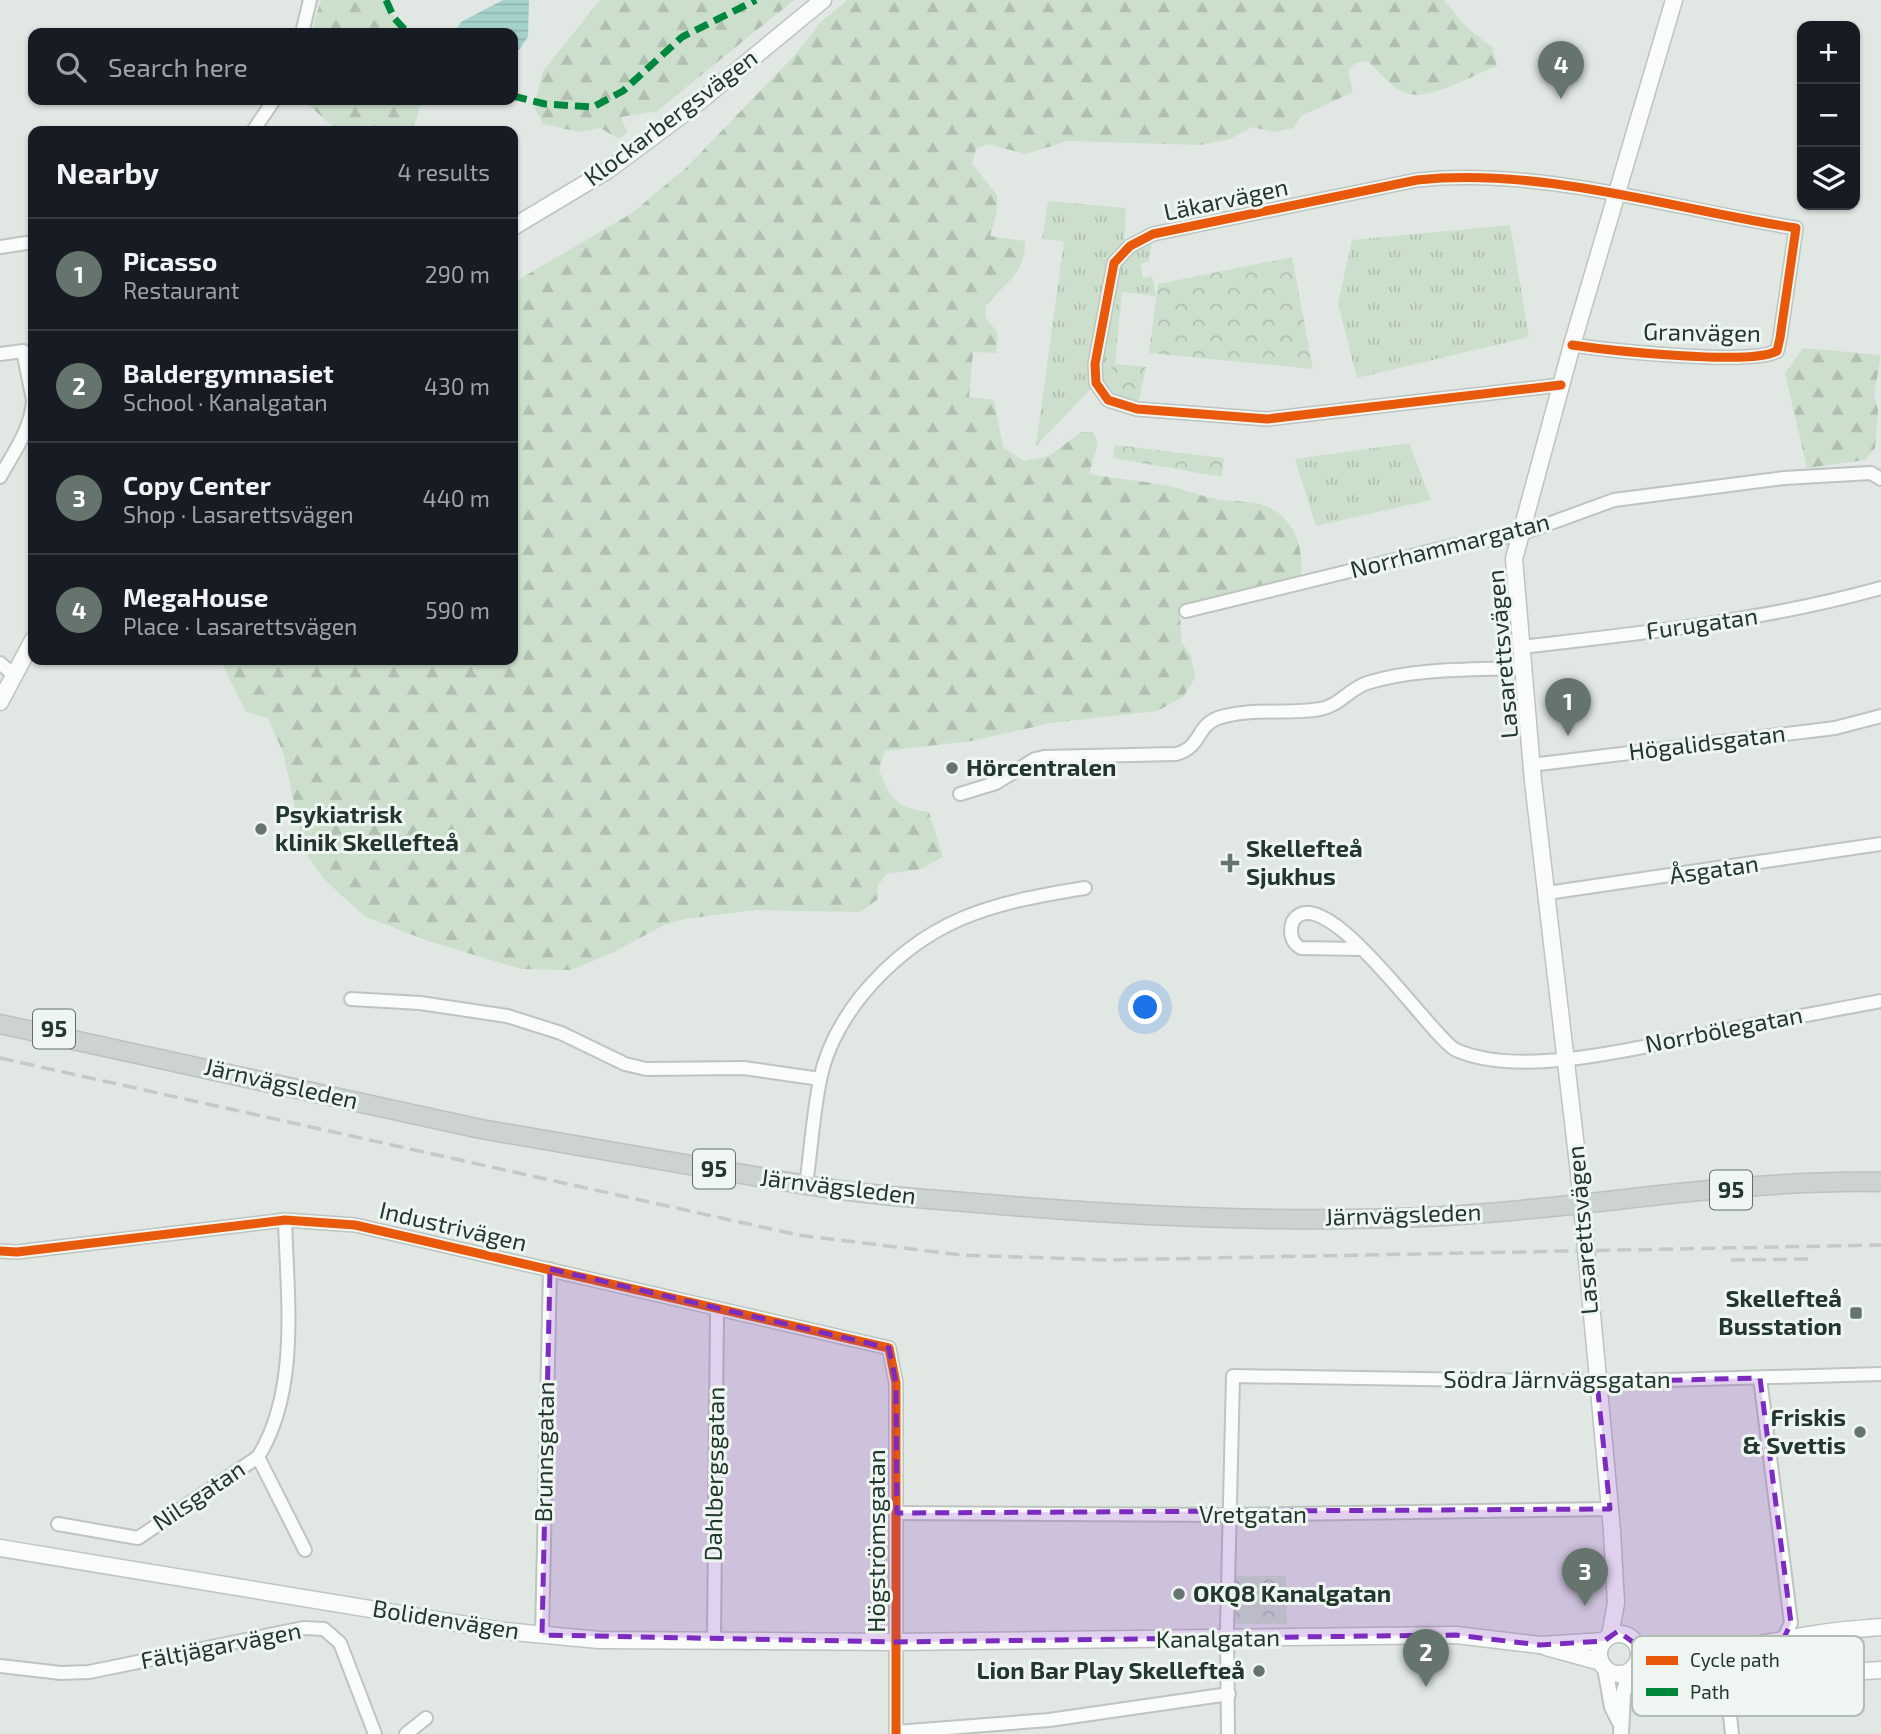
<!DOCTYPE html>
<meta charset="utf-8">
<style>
:root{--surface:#171b24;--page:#242831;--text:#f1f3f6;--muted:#9ea1a6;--line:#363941;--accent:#65756d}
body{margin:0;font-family:"Exo 2",sans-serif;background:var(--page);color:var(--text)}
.controls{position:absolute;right:21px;top:21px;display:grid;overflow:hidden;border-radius:14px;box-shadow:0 2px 5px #0004}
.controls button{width:63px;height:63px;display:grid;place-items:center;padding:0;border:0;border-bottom:2px solid var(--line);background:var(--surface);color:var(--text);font:35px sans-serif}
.you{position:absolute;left:1146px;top:1008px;width:24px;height:24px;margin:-18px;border:5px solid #fff;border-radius:50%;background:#1a73e8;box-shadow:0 0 0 10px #1a73e833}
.badge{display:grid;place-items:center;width:46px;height:46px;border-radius:50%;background:var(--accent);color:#fff;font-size:23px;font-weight:700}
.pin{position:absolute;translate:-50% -58px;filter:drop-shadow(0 2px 4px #0008)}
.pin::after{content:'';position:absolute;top:37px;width:24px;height:21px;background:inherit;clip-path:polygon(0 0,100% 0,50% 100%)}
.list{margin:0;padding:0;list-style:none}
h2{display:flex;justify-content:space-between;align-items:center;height:91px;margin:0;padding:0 28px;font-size:30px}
h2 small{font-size:23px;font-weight:400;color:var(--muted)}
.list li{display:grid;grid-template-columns:46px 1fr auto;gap:21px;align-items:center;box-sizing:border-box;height:112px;padding:0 28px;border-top:2px solid var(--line)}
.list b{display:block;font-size:26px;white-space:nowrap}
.list p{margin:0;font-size:23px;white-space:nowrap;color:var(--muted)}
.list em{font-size:23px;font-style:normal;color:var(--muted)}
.icon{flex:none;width:38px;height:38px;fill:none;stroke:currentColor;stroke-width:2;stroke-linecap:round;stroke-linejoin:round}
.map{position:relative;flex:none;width:1881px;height:1734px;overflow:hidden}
.search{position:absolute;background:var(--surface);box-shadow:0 2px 5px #0004;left:28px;top:28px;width:490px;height:77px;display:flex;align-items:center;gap:18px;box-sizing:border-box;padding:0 24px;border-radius:14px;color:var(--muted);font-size:26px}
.panel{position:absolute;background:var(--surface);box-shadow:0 2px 5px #0004;left:28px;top:126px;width:490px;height:539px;border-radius:14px}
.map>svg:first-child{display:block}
.grass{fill:url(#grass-tufts)}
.forest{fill:url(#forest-firs)}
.park{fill:url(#park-crowns)}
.water{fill:url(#water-rules)}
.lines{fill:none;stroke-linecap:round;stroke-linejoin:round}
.minor-casing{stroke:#bec4c0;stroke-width:16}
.tertiary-casing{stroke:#bec4c0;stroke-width:18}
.secondary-casing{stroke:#bec4c0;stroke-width:19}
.primary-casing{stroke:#bcc3bf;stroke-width:21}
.minor{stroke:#fafbfb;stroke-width:12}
.tertiary{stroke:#fafbfb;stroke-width:14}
.secondary{stroke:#fafbfb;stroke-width:16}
.primary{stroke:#cdd3d0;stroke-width:18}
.rail{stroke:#c6c9c8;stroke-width:3.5;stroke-dasharray:14 7;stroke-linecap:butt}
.quiet{stroke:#00873e;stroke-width:7;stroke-dasharray:14 7;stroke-linecap:butt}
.cycleway-casing{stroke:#eff6f1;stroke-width:13}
.cycleway{stroke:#e8590c;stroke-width:9}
.marked{fill:#7b2cbf;fill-opacity:0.2;stroke:#7b2cbf;stroke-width:5;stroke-dasharray:14 9;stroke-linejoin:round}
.poi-dot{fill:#65756d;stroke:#eff6f1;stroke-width:2.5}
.labels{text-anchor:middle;stroke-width:6;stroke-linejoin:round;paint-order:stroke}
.shield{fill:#eff6f1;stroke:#607068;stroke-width:2}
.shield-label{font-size:23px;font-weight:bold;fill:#22372d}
.street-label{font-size:24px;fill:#22372d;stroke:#eff6f1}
.poi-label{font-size:24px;font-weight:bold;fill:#22372d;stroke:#eff6f1;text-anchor:start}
.key{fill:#eff6f1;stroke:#b2bdb6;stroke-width:2}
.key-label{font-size:19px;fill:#22372d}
</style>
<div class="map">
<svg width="1881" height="1734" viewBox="0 0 1881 1734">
<defs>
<pattern id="grass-tufts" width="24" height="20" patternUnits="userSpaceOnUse" patternTransform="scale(1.75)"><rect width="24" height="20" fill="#ccdfcd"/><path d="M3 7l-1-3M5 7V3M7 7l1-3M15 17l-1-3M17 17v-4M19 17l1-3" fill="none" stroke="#afc0b0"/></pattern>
<pattern id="forest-firs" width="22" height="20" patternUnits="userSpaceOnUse" patternTransform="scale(1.75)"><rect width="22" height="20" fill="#ccdfcd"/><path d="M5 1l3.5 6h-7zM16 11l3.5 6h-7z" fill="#afc0b0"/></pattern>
<pattern id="park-crowns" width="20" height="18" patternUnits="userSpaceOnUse" patternTransform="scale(1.75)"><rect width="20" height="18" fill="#ccdfcd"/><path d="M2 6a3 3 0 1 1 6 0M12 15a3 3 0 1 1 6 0" fill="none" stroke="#afc0b0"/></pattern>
<pattern id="water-rules" width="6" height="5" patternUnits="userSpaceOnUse" patternTransform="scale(1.75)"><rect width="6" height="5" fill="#a6d2ce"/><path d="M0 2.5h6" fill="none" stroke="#8fb5b1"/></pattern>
</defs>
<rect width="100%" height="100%" fill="#e1e7e3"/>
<g class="grass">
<polygon points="1048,201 1126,208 1124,251 1153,234 1149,261 1140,264 1143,278 1152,276 1156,296 1122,292 1115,364 1036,446 1064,241 1042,239"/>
<polygon points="1510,225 1529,337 1357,378 1338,304 1352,240"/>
<polygon points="1409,443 1431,500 1316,526 1295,459"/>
</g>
<g class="forest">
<polygon points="321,0 382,0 406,33 311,33"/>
<polygon points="600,0 794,0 657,111 621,117 627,132 619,139 600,128 579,132 543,124 534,107 543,71"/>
<path d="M847 0H1444L1466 27 1492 47 1497 66C1475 74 1433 99 1410 94 1394 91 1379 72 1368 61L1355 63 1348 72 1353 92 1301 116 1294 128 1275 132 1252 127 1230 139 1200 145 1068 141 1026 154 988 144 976 149 972 164 997 195V212L990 236 1025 241C1026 274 1004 283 985 307L986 318 998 333 996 353 973 352 969 397 994 400 1003 447 1024 461 1049 456 1081 432H1093L1098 443 1089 474C1117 479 1146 481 1174 487 1188 491 1202 496 1216 499 1235 503 1256 499 1274 510 1296 523 1304 552 1301 575L1180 607 1181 641 1191 656 1195 678 1183 697 1157 711 1051 723 971 741 885 751 879 770C891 800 897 808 929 812L943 857 921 869 887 874 878 885V899L860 912 755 910 685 919 664 925 612 953 571 970 521 969 428 941 364 916 325 880 305 852 283 752 268 718 246 712 220 660H513V283L632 213 686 168 793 57 820 23Z"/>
<polygon points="303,100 422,100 414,127 419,131 338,131"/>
<polygon points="1803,348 1881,355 1874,395 1878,410 1875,448 1865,460 1807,468 1785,373"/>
</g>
<g class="park">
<polygon points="1292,257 1313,369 1149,353 1158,284"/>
<polygon points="1115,364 1146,367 1137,409 1108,400 1096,383"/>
<polygon points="1115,445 1224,458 1222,477 1113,458"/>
<polygon points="1232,1576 1286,1576 1287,1624 1231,1624"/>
</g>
<polygon class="water" points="503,0 529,0 528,37 513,58 513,33 454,33 461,22"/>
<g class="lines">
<defs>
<g id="minor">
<polyline points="302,33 310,0"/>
<polyline points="253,131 274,100"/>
<polyline points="0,247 33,242"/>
<polyline points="0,354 23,351 33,400"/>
<path d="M1561 385 1267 419 1137 409 1108 400 1096 383 1095 364 1114 263 1130 246 1153 234 1417 180C1543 167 1672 209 1796 228L1780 338 1777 351C1751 366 1606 350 1572 345"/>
<path d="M0 477C14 452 31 429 33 401"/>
<polyline points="1186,611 1452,546 1518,535 1614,500 1784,478 1871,473 1881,479"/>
<path d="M1521 647C1642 633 1763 621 1881 588"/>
<polyline points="0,663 14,675"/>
<polyline points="1531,765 1835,728 1881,716"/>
<path d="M960 794 996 783 1035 759 1044 757 1176 754C1202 747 1196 726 1218 718 1250 707 1288 715 1320 709 1339 706 1349 689 1367 683 1414 668 1472 670 1522 668"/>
<polyline points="1547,893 1881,844"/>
<path d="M1360 949 1301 948C1291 943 1289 931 1293 921 1324 875 1433 1040 1456 1050 1522 1079 1639 1047 1708 1034 1766 1022 1823 1012 1881 1001"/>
<polyline points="351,999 420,1003 507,1016 561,1033 625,1064 646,1069 744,1068 820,1079"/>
<path d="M806 1185C811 1150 813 1114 820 1080 826 1049 843 1019 862 995 926 918 991 903 1085 888"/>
<path d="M285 1220C287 1295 300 1390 258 1457L305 1550"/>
<polyline points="0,1251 17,1252 285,1220 355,1225 889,1348 896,1383 896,1734"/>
<polyline points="1760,1378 1791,1623 1783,1640"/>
<polyline points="897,1513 1229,1515 1610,1509"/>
<polyline points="58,1524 138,1538 258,1457"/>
<polyline points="542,1635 550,1269"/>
<polyline points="714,1639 717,1310"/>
<polyline points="1723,1651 1732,1734"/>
<polyline points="0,1666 61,1673 89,1672 304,1628 324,1629 340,1643 375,1734"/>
<polyline points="896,1732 1049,1720 1229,1694"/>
<polyline points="406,1734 426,1718"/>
<polyline points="1228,1734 1227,1629 1233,1376 1597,1382 1881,1374"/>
</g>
<g id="tertiary">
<polyline points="1605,1668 1612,1707 1619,1721"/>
<polyline points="1621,1734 1623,1694 1630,1671"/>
</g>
<g id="secondary">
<polyline points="513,227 608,170 694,106 823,0"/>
<polyline points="0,702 33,640"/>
<polyline points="0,1548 504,1631 599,1640 896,1642 1456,1635 1540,1645 1604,1641"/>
<circle cx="1619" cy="1654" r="20"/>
<polyline points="1610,1636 1616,1603 1612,1531 1579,1173 1533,781 1514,559 1572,345 1674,0"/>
<path d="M1638 1646C1697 1663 1756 1643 1816 1634 1837 1630 1859 1629 1881 1627"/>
<polyline points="1546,1647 1601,1662"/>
<polyline points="1634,1667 1662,1665 1801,1675 1881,1670"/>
</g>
<path id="primary" d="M0 1024 481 1129 806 1185C867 1195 928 1199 989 1204 1140 1217 1292 1224 1444 1216 1589 1208 1736 1179 1881 1182"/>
</defs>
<use href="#minor" class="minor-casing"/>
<use href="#tertiary" class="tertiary-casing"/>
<use href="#secondary" class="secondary-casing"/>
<use href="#primary" class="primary-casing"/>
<use href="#minor" class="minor"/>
<use href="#tertiary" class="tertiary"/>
<use href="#secondary" class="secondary"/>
<use href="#primary" class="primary"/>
<g class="rail">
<polyline points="0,1058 798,1235 961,1255 1107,1260 1881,1245"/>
<polyline points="1731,1260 1815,1259"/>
</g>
<g class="quiet">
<polyline points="386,0 394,18 408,33"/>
<polyline points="513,96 545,104 593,107 623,91 682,37 756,0"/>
</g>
<defs>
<g id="cycleway">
<path d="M1561 385 1267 419 1137 409 1108 400 1096 383 1095 364 1114 263 1130 246 1153 234 1417 180C1543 167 1672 209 1796 228L1780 338 1777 351C1751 366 1606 350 1572 345"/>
<polyline points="0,1251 17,1252 285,1220 355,1225 889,1348 896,1383 896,1734"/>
</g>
</defs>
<use href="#cycleway" class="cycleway-casing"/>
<use href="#cycleway" class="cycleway"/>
</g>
<path class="marked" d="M550 1269 889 1348 896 1383 897 1513 1610 1509 1597 1382 1760 1378 1791 1623 1783 1640 1723 1651 1725 1669 1634 1667 1638 1646 1618 1631 1604 1641 1540 1645 1456 1635 896 1642 542 1635Z"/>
<g class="poi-dot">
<circle cx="952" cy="768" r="7"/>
<circle cx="261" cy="829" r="7"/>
<path d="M1226.5 852.5h7v7h7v7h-7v7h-7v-7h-7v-7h7z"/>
<rect x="1849" y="1306" width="14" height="14" rx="3.5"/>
<circle cx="1860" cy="1432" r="7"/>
<circle cx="1179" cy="1594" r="7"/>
<circle cx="1259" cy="1671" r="7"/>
</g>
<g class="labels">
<g class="shield">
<rect x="33" y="1009.5" width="42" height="39" rx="5"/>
<rect x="693" y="1149.5" width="42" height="39" rx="5"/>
<rect x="1710" y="1170.5" width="42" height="39" rx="5"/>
</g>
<g class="shield-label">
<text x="54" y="1037">95</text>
<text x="714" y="1177">95</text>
<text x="1731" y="1198">95</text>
</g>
<g class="street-label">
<text transform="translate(671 118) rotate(-37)" y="8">Klockarbergsvägen</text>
<text transform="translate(1226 200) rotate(-12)" y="8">Läkarvägen</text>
<text transform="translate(1702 333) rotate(1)" y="8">Granvägen</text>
<text transform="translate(1450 546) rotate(-14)" y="8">Norrhammargatan</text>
<text transform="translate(1702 624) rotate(-8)" y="8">Furugatan</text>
<text transform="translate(1503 654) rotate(-95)" y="8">Lasarettsvägen</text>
<text transform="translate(1707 743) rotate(-7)" y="8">Högalidsgatan</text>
<text transform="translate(1714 870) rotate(-8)" y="8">Åsgatan</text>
<text transform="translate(1724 1030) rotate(-11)" y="8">Norrbölegatan</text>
<text transform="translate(281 1084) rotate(13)" y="8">Järnvägsleden</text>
<text transform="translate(838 1187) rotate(7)" y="8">Järnvägsleden</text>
<text transform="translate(1403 1215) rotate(-2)" y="8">Järnvägsleden</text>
<text transform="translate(453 1227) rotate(13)" y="8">Industrivägen</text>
<text transform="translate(1583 1230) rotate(-95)" y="8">Lasarettsvägen</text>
<text x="1557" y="1388">Södra Järnvägsgatan</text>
<text transform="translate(545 1452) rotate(-89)" y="8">Brunnsgatan</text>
<text transform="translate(715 1474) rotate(-89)" y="8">Dahlbergsgatan</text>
<text transform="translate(199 1496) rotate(-34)" y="8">Nilsgatan</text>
<text x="1253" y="1523">Vretgatan</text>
<text transform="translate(877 1541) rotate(-90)" y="8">Högströmsgatan</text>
<text transform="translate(446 1620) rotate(9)" y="8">Bolidenvägen</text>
<text transform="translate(1218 1639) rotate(-1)" y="8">Kanalgatan</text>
<text transform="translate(221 1646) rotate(-11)" y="8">Fältjägarvägen</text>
</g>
<g class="poi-label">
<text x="966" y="776">Hörcentralen</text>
<text x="275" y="823">Psykiatrisk<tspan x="275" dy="28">klinik Skellefteå</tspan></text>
<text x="1246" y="857">Skellefteå<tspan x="1246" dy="28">Sjukhus</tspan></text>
<text x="1842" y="1307" text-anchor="end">Skellefteå<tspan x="1842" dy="28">Busstation</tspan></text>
<text x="1846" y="1426" text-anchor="end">Friskis<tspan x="1846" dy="28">&amp; Svettis</tspan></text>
<text x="1193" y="1602">OKQ8 Kanalgatan</text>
<text x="1245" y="1679" text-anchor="end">Lion Bar Play Skellefteå</text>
</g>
</g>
<rect x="1632" y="1636" width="232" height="80" rx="10" class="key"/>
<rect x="1646" y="1656" width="32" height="9" fill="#e8590c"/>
<rect x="1646" y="1688" width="32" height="8" fill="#00873e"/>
<g class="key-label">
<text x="1690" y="1667">Cycle path</text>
<text x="1690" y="1699">Path</text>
</g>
</svg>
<div class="controls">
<button>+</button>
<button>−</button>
<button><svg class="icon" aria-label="layers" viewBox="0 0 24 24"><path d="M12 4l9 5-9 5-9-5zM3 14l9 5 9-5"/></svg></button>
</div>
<div class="you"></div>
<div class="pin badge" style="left:1568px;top:736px">1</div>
<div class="pin badge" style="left:1426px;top:1687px">2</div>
<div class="pin badge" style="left:1585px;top:1606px">3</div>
<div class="pin badge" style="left:1561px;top:99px">4</div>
<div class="search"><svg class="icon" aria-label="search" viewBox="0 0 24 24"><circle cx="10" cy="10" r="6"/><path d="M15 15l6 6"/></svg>Search here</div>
<section class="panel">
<h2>Nearby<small>4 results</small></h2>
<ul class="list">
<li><span class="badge">1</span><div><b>Picasso</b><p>Restaurant</p></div><em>290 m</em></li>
<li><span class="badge">2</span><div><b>Baldergymnasiet</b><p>School · Kanalgatan</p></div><em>430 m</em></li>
<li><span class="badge">3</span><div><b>Copy Center</b><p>Shop · Lasarettsvägen</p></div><em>440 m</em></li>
<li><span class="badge">4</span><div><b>MegaHouse</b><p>Place · Lasarettsvägen</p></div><em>590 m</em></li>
</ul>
</section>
</div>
